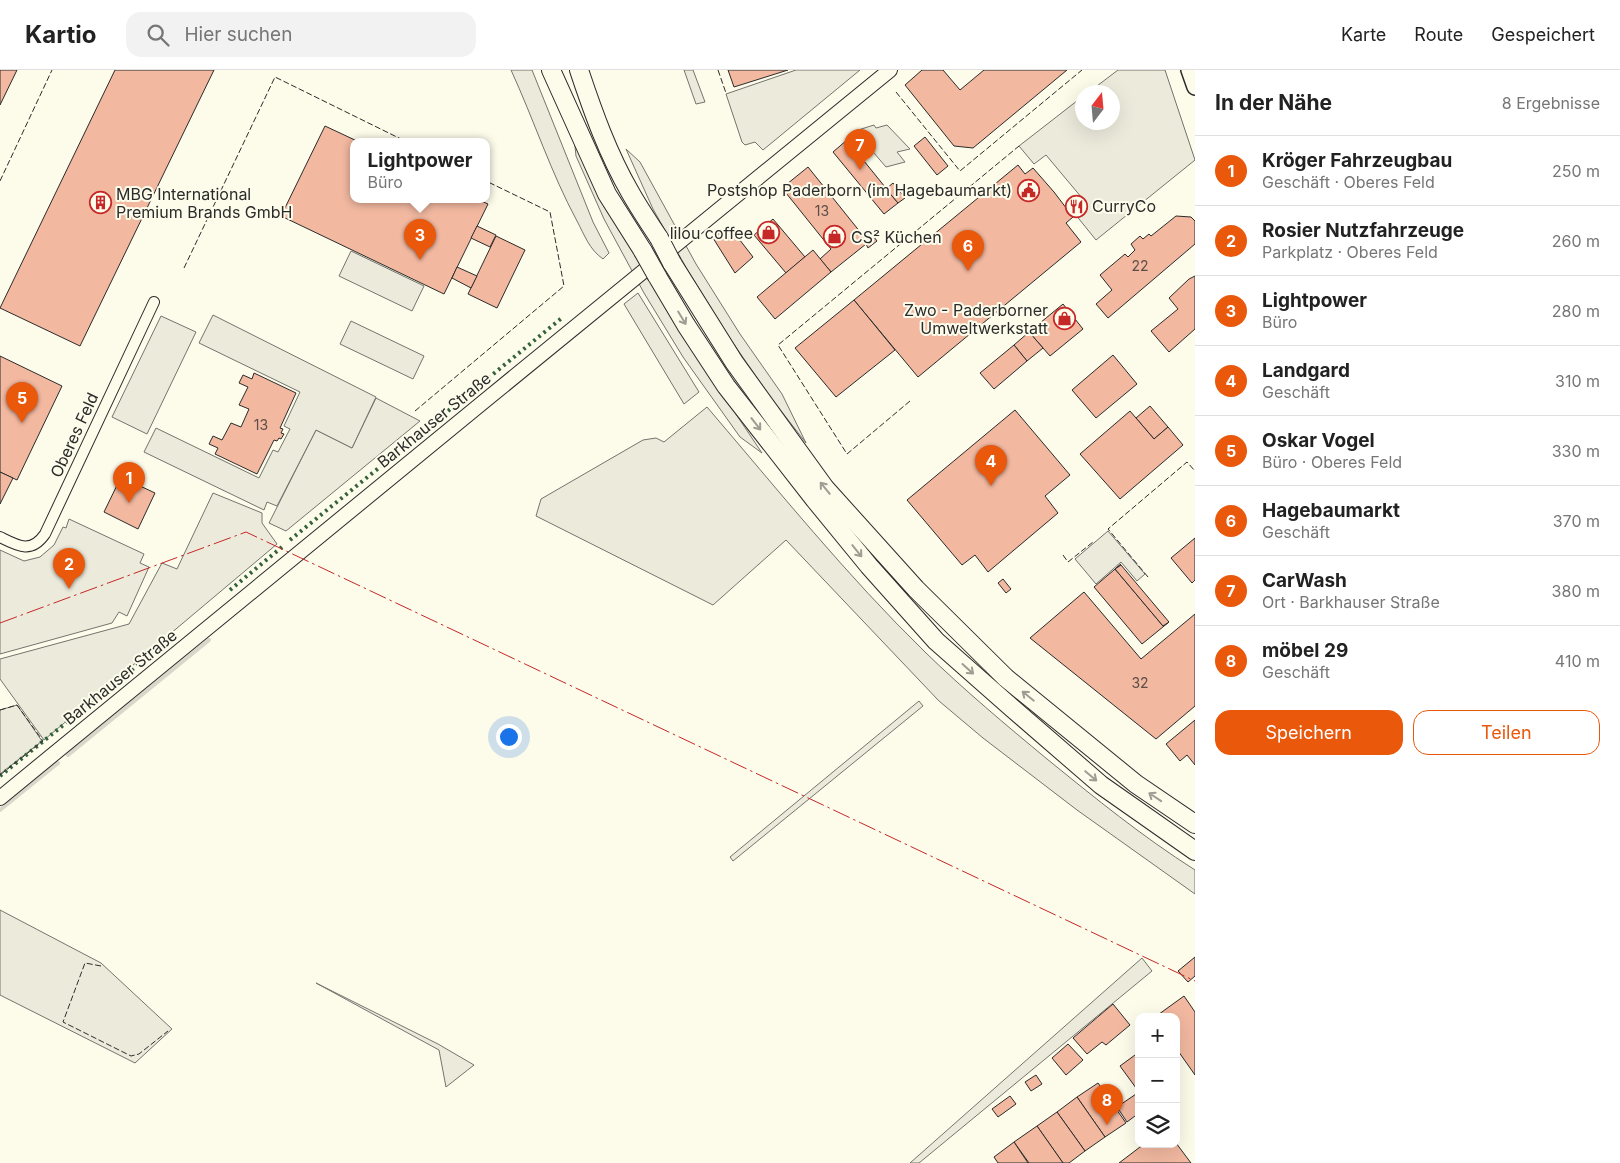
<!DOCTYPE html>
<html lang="de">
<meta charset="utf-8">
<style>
:root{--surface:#fff;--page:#f2f2f2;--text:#222;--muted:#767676;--line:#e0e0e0;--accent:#ea580c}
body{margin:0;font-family:Inter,sans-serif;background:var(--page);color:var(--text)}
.controls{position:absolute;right:15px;bottom:15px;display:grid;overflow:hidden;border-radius:10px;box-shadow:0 5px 20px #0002}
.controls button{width:45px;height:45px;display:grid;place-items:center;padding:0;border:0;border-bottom:1px solid var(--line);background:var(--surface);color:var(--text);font:25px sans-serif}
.compass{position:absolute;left:1075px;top:15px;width:45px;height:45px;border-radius:50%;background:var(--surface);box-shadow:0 5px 20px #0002;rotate:16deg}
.you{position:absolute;left:508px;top:666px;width:18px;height:18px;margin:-12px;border:4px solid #fff;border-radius:50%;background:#1a73e8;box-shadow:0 0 0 8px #1a73e833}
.badge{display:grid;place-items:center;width:32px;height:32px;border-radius:50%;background:var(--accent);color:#fff;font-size:16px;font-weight:700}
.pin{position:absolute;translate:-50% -41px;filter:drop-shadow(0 1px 2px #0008)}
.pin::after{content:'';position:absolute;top:26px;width:18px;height:15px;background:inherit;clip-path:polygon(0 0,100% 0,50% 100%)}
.popup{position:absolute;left:350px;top:68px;width:140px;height:65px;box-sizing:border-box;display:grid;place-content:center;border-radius:10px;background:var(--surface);filter:drop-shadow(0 1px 4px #0005);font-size:16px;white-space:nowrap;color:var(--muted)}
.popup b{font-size:19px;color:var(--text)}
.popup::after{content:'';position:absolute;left:50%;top:100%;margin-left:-10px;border:10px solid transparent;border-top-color:var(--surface)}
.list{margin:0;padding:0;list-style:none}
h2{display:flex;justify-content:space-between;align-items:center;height:65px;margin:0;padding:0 20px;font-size:21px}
h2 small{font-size:16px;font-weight:400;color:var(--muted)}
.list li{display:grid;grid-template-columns:32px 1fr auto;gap:15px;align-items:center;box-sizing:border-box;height:70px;padding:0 20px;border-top:1px solid var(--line)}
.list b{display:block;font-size:19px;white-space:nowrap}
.list p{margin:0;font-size:16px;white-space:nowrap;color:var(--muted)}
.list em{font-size:16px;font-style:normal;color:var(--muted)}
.actions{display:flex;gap:10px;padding:15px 20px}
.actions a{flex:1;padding:11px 0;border:1px solid var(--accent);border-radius:15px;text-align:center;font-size:18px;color:var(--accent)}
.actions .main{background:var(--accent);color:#fff}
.icon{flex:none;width:28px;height:28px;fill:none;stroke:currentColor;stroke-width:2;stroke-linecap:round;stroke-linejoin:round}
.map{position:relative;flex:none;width:1195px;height:1093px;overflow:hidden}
header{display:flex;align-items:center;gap:30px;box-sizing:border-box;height:70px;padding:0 25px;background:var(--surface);border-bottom:1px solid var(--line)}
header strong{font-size:24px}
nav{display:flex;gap:28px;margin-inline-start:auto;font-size:18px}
.search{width:350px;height:45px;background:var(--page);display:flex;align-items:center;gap:12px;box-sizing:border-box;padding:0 18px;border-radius:15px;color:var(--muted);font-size:19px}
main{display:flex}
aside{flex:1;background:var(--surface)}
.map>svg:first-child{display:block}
.green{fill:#ecebdb;stroke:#74746e}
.parking{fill:#eceadb;stroke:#74746e}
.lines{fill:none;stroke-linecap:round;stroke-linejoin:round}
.stream{stroke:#d8d7c9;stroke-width:4}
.building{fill:#f2b8a0;stroke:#2b2b2b}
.minor-casing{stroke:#2b2b2b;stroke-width:12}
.tertiary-casing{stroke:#2b2b2b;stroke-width:16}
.secondary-casing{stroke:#2b2b2b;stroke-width:18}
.trunk-casing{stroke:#2b2b2b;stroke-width:20}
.minor{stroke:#fdfbea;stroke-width:10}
.tertiary{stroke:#fdfbea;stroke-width:14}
.secondary{stroke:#fdfbea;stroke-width:15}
.trunk{stroke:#fdfbea;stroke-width:18}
.trunk-bridge-casing{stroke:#2b2b2b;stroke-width:20;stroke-linecap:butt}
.trunk-bridge{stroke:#fdfbea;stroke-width:18}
.hedge{stroke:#34623c;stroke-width:4;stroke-dasharray:2.5 4;stroke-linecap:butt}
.fence{stroke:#2b2b2b;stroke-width:1;stroke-dasharray:6 2.5;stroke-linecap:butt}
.power{stroke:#c62828;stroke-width:1;stroke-dasharray:18 4 2.5 4;stroke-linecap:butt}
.oneway{stroke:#9e9d94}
.labels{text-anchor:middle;stroke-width:4;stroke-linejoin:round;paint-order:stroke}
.number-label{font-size:14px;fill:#5d4e48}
.poi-label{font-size:16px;fill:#2b2b2b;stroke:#fdfbea;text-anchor:end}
.street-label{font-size:16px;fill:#2b2b2b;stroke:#fdfbea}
</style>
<header>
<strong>Kartio</strong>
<div class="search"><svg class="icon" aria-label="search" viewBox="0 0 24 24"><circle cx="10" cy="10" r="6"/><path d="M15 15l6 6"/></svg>Hier suchen</div>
<nav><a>Karte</a><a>Route</a><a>Gespeichert</a></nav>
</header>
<main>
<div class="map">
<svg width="1195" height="1093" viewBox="0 0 1195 1093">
<rect width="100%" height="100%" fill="#fdfbea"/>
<g class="green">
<path d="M511 0H532L593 152 609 183 603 189C589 179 585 166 577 151 551 103 534 50 511 0Z"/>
<polygon points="638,223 699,322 684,334 624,234"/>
<polygon points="376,328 420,351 286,461 269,453 316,360 352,378"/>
<path d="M707 337C778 420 847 506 925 582 964 620 1006 655 1047 689 1095 728 1143 767 1195 800V824L1077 740 983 668 939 631 786 470 713 535 536 446 541 429 643 370 656 368 664 372Z"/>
<polygon points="213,423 262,443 262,453 277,474 44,670 0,609 0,589 129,554 162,493 177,499"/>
<polygon points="919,631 923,636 733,791 730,787"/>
<polygon points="17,635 42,671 0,704 0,640"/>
<polygon points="0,840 101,893 172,959 135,993 0,925"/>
<polygon points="1142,888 1152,901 919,1093 910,1093"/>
<polygon points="316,913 438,974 474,995 446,1017 439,980"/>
</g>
<g class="parking">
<polygon points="684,0 693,0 705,32 696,34"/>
<polygon points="796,0 860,0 763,80 755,72 745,75 742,72 726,24"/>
<polygon points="1118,0 1165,0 1195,90 1096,170 1075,144 1086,135 1082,128 1046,85 1034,94 1019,76 1082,27 1082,52 1112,52 1112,22 1089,22"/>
<polygon points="874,55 876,58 887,55 910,79 897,82 905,92 886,97 855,61"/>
<polygon points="574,67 693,280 762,383 740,367 683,287 644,223 604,149 576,86"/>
<polygon points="626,79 640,92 696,194 740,264 782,324 806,373 771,328 731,270 687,199 653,139"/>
<polygon points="351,181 424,216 412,241 339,206"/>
<polygon points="213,245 376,327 352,378 316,360 277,436 267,432 264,440 144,382 156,358 259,408 273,380 278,382 290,359 284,356 300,322 199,273"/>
<polygon points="161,246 196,262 147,364 112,347"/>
<polygon points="351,251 424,286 413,309 340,274"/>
<polygon points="69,449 144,484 140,493 149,497 127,546 119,542 112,553 0,584 0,480 24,491 40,487 54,475 63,457 66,458"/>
<polygon points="1108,461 1145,504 1137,511 1121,492 1096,514 1075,489"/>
</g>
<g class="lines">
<g class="stream">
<polyline points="68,685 209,570"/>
<polyline points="0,740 58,693"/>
</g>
</g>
<g class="building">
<polygon points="0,0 17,0 0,35"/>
<polygon points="115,0 214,0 80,276 0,238"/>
<polygon points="728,0 788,0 734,17"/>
<polygon points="922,0 943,0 960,20 984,0 1067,0 973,78 954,76 905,15"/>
<polygon points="325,56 357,71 354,71 354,129 477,129 488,134 444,224 281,146"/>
<polygon points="925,67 948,96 937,105 914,76"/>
<polygon points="847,70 898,133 884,144 833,82"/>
<polygon points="1018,95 1025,104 1033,98 1054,122 1073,147 1066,153 1081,172 918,307 854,230"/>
<polygon points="808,97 865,168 871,163 877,171 868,178 866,174 831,202 820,189 831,179 782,118"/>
<polygon points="893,113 905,128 898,133 886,119"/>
<polygon points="1176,146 1191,147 1195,151 1195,174 1108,248 1096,234 1112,220 1100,205 1125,184 1128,187 1135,180 1131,174 1140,166 1143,169 1149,164 1151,166"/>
<polygon points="773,149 805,187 786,203 754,165"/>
<polygon points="477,156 496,165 490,177 471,168"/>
<polygon points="729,156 753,187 735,203 713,168"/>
<polygon points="496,166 525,180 497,238 468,224"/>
<polygon points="813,180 831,202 775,249 757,227"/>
<polygon points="457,197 477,206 471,218 452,208"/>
<polygon points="1195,206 1195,259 1169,282 1151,261 1178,239 1169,228 1189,209"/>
<polygon points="854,230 895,280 836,327 795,278"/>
<polygon points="1063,234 1083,259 1050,286 1029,262"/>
<polygon points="1029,262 1043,278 1027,291 1014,275"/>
<polygon points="1014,275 1027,291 994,319 980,303"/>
<polygon points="1113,285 1137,314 1096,348 1072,320"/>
<polygon points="0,286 62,316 17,410 0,402"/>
<polygon points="254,303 296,323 280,358 283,359 281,363 284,364 281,369 279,368 277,371 274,370 257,404 215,384 218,378 209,374 213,366 222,370 231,353 241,357 249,339 239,335 248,317 239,313 243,305 252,309"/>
<polygon points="1150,336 1168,357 1154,369 1136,348"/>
<polygon points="1015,340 1070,405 1045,426 1058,443 988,502 975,485 962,495 907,430"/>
<polygon points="1130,341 1154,369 1168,357 1183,375 1120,429 1080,384"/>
<polygon points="0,402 13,408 0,434"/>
<polygon points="121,407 155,423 138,459 104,442"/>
<polygon points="1195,468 1195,510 1192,513 1171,488"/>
<polygon points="1121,494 1115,499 1163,556 1169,552 1142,574 1094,517"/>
<polygon points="1121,495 1169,552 1163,556 1115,499"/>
<polygon points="1003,509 1011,519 1006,523 998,513"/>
<polygon points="1084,522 1141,589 1195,544 1195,636 1156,669 1030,568"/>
<polygon points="1195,650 1195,695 1187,685 1180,691 1166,674"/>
<polygon points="1195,887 1195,906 1188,912 1178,901"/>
<polygon points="1184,926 1195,942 1195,1005 1176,978 1176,947 1155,947"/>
<polygon points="1113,934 1130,955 1106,975 1102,972 1087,984 1073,968"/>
<polygon points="1068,974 1083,990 1066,1005 1052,988"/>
<polygon points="1135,985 1139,990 1139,1022 1120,996"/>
<polygon points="1036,1005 1042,1014 1031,1021 1025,1012"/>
<polygon points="1098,1013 1126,1053 1105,1067 1077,1027"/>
<polygon points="1139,1022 1139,1043 1127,1052 1117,1037"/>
<polygon points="1010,1026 1016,1034 998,1047 992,1039"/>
<polygon points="1077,1027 1105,1067 1085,1081 1057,1042"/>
<polygon points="1057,1042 1085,1081 1069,1093 1063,1093 1037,1056"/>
<polygon points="1037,1056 1063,1093 1029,1093 1014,1072"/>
<polygon points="1014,1072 1028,1093 998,1093 994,1087"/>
<polygon points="1176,1073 1191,1093 1119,1093 1144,1074 1176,1074"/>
</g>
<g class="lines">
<defs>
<path id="minor" d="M0 467C18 476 31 484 45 464L154 232"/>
<path id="tertiary" d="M0 728C296 485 593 242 890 0"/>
<polyline id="secondary" points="1189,0 1195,17"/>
<g id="trunk">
<polyline points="551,0 607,124 643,181"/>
<path d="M579 0C593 42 608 84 630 122 639 138 649 153 659 168"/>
<polyline points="672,193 734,292 825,418 916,519 1006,608 1136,714 1195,754"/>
<polyline points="657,206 686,255 726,316 815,430 869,496 936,571 1012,638 1101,715 1195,781"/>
</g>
</defs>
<use href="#minor" class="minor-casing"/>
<use href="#tertiary" class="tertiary-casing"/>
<use href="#secondary" class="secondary-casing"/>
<use href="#trunk" class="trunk-casing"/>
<use href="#minor" class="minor"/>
<use href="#tertiary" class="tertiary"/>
<use href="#secondary" class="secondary"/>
<use href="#trunk" class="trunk"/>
<defs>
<g id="trunk-bridge">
<polyline points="659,168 672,193"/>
<polyline points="643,181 657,206"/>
</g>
</defs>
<use href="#trunk-bridge" class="trunk-bridge-casing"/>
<use href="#trunk-bridge" class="trunk-bridge"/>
<g class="hedge">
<polyline points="448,341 563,247"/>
<polyline points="407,375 429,357"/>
<polyline points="290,470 391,388"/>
<polyline points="230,520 282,477"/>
<polyline points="154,583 172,567"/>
<polyline points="0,706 148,587"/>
</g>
<g class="fence">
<polyline points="718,0 726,23"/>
<polyline points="896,22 960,101 1082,0"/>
<polyline points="0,111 52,0"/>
<polyline points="184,198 275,7 405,71"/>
<polyline points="910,331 847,384 778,275 1019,76"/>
<polyline points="415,341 564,216 550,142 486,111"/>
<polyline points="1063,485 1068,492 1093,472"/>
<polyline points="1148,507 1108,459 1187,392 1195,401"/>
<polyline points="0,640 17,635 43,671 0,705"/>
<polyline points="101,896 85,893 63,952 131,986 139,984 168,961"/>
</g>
<polyline class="power" points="0,553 246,462 1195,911"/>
</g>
<defs><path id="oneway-shaft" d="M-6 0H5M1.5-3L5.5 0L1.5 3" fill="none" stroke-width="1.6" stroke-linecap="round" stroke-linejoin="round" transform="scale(1.25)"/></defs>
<g class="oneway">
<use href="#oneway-shaft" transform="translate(682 248) rotate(59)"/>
<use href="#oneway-shaft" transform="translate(756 354) rotate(52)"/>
<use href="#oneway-shaft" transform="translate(825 418) rotate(-129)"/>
<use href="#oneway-shaft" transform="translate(857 481) rotate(51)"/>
<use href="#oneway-shaft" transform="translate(968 599) rotate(42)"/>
<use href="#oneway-shaft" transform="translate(1028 626) rotate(-141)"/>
<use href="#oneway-shaft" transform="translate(1091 706) rotate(40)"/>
<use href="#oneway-shaft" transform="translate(1155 727) rotate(-146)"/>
</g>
<defs>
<symbol id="civic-ring" viewBox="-11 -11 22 22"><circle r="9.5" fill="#fdfbea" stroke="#c62828" stroke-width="1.5"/><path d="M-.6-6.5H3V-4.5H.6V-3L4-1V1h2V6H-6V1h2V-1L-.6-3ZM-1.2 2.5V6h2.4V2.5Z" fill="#c62828"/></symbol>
<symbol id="building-ring" viewBox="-11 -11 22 22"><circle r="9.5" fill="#fdfbea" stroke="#c62828" stroke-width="1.5"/><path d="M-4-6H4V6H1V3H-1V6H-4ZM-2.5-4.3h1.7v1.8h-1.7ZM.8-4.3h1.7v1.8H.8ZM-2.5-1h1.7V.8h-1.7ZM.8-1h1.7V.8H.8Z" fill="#c62828"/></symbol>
<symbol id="restaurant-ring" viewBox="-11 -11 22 22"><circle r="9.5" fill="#fdfbea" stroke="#c62828" stroke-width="1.5"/><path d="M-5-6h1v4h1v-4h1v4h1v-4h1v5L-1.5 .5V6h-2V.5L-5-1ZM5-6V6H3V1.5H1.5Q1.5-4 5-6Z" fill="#c62828"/></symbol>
<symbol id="shop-ring" viewBox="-11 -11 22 22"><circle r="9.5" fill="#fdfbea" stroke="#c62828" stroke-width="1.5"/><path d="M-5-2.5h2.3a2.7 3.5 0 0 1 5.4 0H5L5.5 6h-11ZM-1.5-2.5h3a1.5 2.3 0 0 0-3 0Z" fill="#c62828"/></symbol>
</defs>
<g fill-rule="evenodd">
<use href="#civic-ring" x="1016" y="108" width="25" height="25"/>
<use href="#building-ring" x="88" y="120" width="25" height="25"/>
<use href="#restaurant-ring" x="1064" y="124" width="25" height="25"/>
<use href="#shop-ring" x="756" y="150" width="25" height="25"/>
<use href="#shop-ring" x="822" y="154" width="25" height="25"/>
<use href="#shop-ring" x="1052" y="236" width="25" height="25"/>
</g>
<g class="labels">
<g class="number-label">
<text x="822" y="146">13</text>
<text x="1140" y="201">22</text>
<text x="261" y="360">13</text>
<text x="1140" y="618">32</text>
</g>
<g class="poi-label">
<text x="1012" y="126">Postshop Paderborn (im Hagebaumarkt)</text>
<text x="116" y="130" text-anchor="start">MBG International<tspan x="116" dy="18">Premium Brands GmbH</tspan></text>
<text x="1092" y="142" text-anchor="start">CurryCo</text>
<text x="753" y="169">lilou coffee</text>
<text x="851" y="173" text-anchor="start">CS² Küchen</text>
<text x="1048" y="246">Zwo - Paderborner<tspan x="1048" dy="18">Umweltwerkstatt</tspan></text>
</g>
<g class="street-label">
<text transform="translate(434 350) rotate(-39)" y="6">Barkhauser Straße</text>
<text transform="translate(74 365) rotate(-65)" y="6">Oberes Feld</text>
<text transform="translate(120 607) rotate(-39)" y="6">Barkhauser Straße</text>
</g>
</g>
</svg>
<div class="controls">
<button>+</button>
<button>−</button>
<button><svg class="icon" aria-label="layers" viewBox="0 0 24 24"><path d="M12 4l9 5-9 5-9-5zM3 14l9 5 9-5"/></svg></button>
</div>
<svg class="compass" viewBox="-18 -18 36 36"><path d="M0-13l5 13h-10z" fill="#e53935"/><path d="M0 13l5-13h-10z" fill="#767676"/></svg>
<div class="you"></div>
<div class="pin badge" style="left:129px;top:433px">1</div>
<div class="pin badge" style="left:69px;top:519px">2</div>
<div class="pin badge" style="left:420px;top:190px">3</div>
<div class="popup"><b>Lightpower</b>Büro</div>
<div class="pin badge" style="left:991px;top:416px">4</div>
<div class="pin badge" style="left:22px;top:353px">5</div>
<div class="pin badge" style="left:968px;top:201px">6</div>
<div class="pin badge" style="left:860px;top:100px">7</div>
<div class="pin badge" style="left:1107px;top:1055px">8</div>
</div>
<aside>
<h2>In der Nähe<small>8 Ergebnisse</small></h2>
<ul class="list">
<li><span class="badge">1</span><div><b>Kröger Fahrzeugbau</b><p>Geschäft · Oberes Feld</p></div><em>250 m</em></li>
<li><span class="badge">2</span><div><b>Rosier Nutzfahrzeuge</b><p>Parkplatz · Oberes Feld</p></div><em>260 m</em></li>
<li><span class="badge">3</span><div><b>Lightpower</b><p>Büro</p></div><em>280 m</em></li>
<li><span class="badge">4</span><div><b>Landgard</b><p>Geschäft</p></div><em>310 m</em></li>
<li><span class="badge">5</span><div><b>Oskar Vogel</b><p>Büro · Oberes Feld</p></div><em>330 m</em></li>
<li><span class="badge">6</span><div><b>Hagebaumarkt</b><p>Geschäft</p></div><em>370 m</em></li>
<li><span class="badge">7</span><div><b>CarWash</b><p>Ort · Barkhauser Straße</p></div><em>380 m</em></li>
<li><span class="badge">8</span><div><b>möbel 29</b><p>Geschäft</p></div><em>410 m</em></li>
</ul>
<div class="actions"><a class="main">Speichern</a><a>Teilen</a></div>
</aside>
</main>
